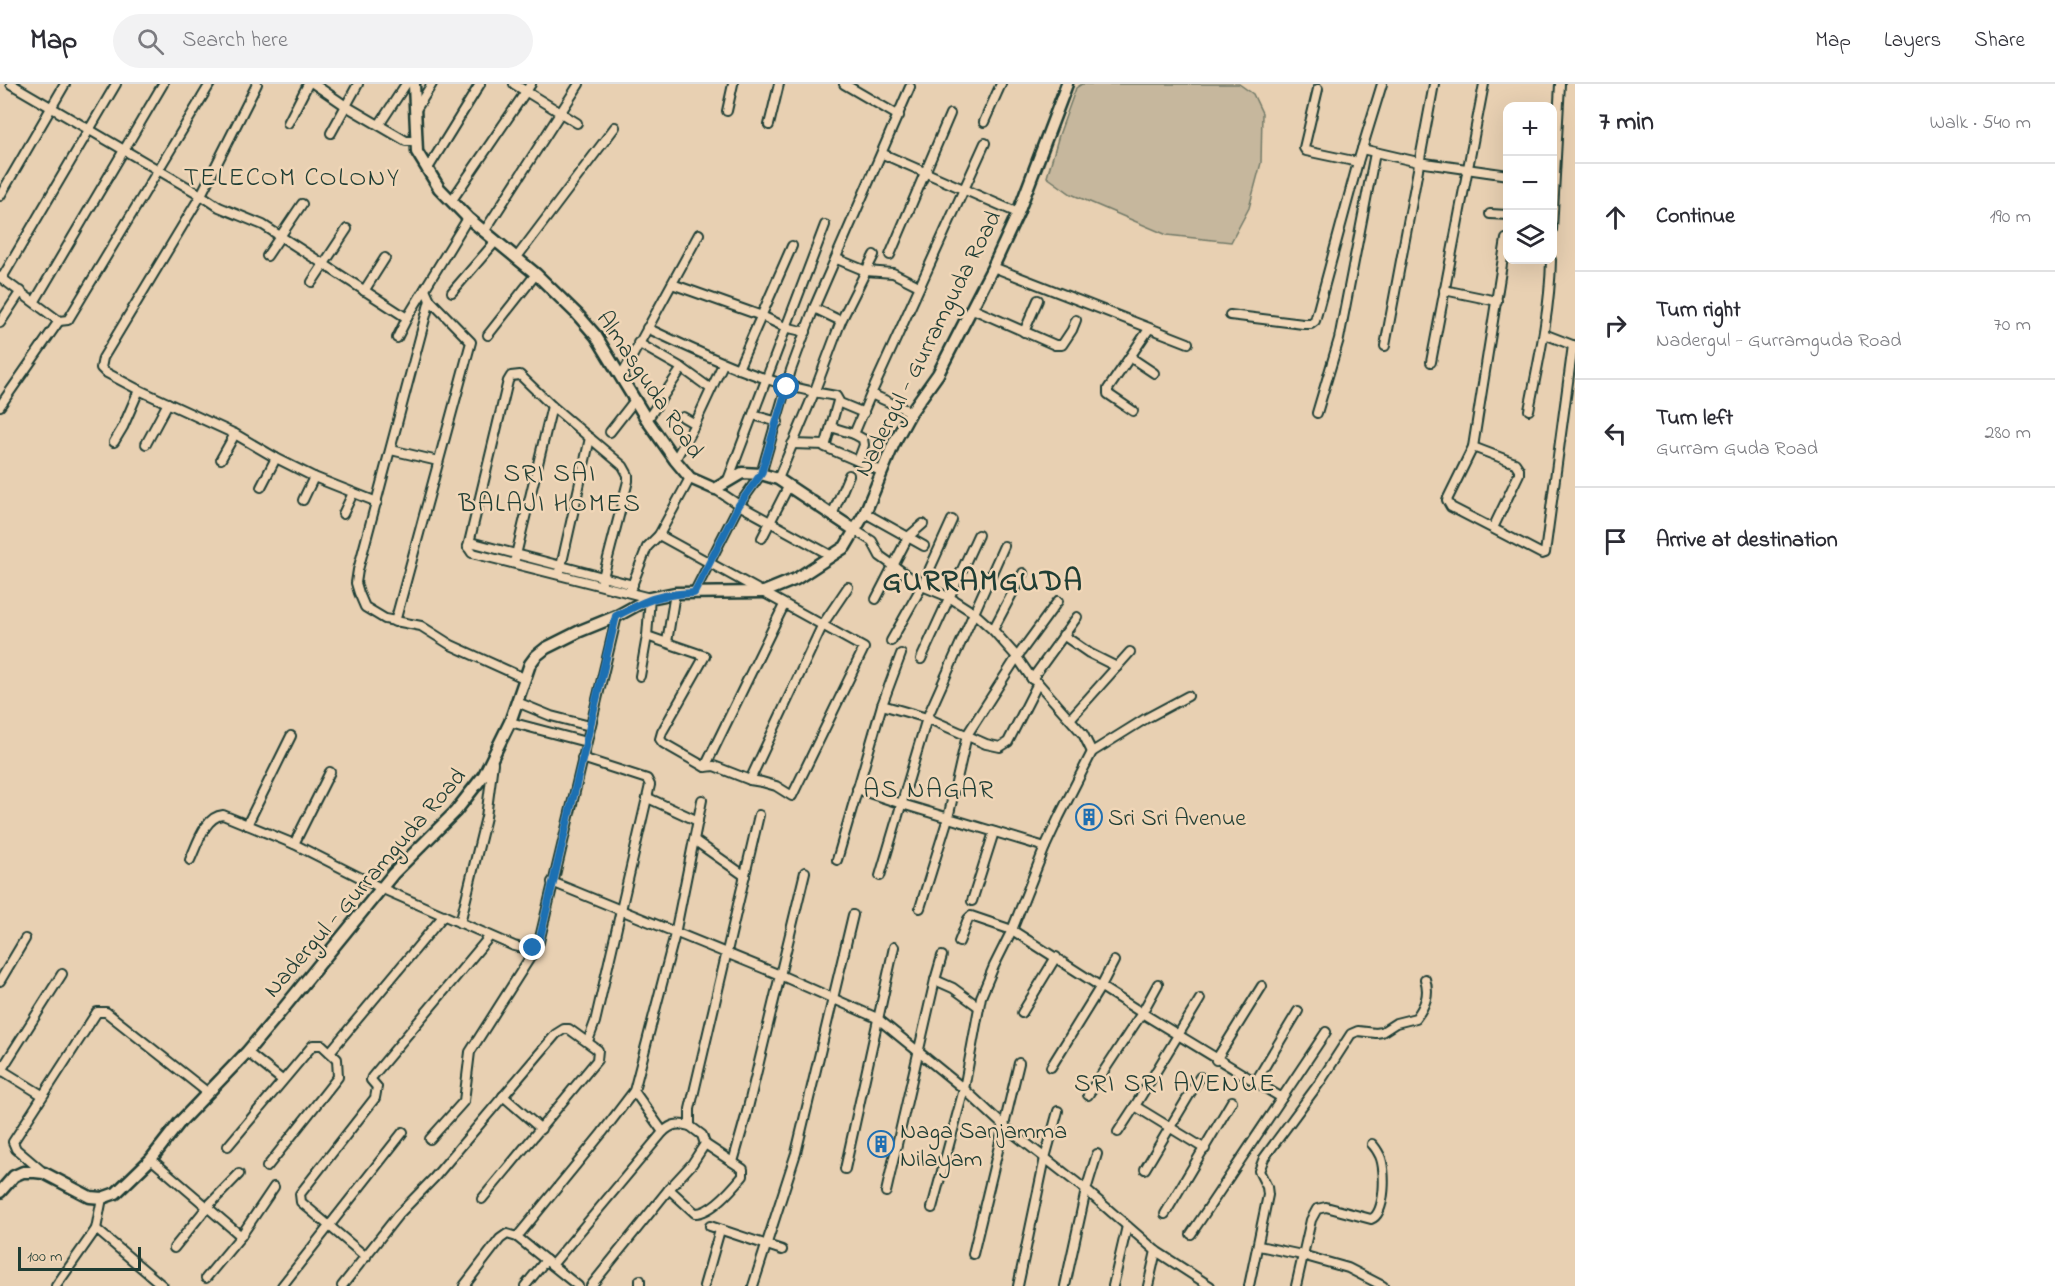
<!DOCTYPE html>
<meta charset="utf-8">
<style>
:root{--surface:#fff;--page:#f2f2f3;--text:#2b2b33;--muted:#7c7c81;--line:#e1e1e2}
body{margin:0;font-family:"Indie Flower",sans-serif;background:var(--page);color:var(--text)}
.controls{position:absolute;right:18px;top:18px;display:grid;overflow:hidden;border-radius:12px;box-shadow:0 6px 24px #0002}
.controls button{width:54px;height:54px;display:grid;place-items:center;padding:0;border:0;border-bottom:2px solid var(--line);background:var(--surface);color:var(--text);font:30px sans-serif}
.scale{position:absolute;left:18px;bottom:15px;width:123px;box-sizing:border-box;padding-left:6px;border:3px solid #1f3d34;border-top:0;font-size:16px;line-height:21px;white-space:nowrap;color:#1f3d34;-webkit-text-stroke:4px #f0d6b7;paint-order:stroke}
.stop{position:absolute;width:18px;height:18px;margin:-14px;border:4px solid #1f6fb2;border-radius:50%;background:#fff}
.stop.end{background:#1f6fb2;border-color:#fff;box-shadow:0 2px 6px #0008}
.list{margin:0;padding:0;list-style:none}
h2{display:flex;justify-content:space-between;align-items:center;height:78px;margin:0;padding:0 24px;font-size:26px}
h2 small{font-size:20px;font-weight:400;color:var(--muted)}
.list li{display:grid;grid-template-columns:39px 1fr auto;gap:18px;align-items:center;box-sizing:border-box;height:108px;padding:0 24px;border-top:2px solid var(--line)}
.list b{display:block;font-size:22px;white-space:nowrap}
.list p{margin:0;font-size:20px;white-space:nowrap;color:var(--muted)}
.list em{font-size:20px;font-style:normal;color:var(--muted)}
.icon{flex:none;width:33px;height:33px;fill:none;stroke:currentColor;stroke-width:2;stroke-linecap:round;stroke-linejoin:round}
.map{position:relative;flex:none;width:1575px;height:1202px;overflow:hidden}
header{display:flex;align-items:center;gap:36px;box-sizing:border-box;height:84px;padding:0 30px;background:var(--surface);border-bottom:2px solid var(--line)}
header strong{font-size:28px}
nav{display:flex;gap:33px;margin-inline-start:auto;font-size:21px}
.search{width:420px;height:54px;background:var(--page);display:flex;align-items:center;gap:15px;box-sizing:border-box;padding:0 21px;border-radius:33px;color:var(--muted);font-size:22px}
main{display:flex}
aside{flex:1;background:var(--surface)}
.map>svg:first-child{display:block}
.green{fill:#c6b79d;stroke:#727a68;stroke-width:1.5}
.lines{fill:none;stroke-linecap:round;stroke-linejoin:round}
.street-casing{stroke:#1f3d34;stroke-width:12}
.secondary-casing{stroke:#1f3d34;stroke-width:15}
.street{stroke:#f0d6b7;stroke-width:8}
.secondary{stroke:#f0d6b7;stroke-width:10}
.route{stroke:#1f6fb2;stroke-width:8}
.labels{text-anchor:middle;stroke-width:5;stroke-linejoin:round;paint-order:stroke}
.street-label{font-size:24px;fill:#1f3d34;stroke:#f0d6b7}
.poi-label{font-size:24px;fill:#1f3d34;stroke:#f0d6b7;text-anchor:start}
.neighbourhood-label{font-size:26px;letter-spacing:1.5px;fill:#1f3d34;stroke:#f0d6b7}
.district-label{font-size:30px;font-weight:bold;letter-spacing:1.5px;fill:#1f3d34;stroke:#f0d6b7}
</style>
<header>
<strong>Map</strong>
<div class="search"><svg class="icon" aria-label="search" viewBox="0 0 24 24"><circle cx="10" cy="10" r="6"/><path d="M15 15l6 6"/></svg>Search here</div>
<nav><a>Map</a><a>Layers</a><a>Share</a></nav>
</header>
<main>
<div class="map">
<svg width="1575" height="1202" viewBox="0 0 1575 1202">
<rect width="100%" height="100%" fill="#e8d0b2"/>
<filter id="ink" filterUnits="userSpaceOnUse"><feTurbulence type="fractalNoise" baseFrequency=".0167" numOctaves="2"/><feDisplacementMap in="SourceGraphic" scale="12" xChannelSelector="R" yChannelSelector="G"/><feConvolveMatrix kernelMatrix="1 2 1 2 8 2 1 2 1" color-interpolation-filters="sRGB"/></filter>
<g filter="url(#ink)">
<polygon class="green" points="1082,0 1239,0 1253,10 1262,29 1261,79 1249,124 1231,158 1167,151 1071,110 1047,93 1059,51 1076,4"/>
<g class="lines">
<defs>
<g id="street">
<polyline points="11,0 201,111 219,123 263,141 407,234"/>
<polyline points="257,0 201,111 103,274 101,284 105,288 139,306 235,350 276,374 314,393 377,418"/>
<polyline points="314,0 346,22 406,57 416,57"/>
<polyline points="514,0 577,39"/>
<polyline points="844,0 899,32"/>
<polyline points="1318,5 1304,64 1306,67 1358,78"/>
<polyline points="415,27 432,0"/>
<polyline points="727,27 733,0"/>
<polyline points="984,38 1001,0"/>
<polyline points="288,39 308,0"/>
<polyline points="379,41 406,0"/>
<polyline points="769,41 779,0"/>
<polyline points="331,49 358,0"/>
<polyline points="1362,65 1418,78 1508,91"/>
<polyline points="883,70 1018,129"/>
<polyline points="427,86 480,0"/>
<polyline points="0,112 65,0"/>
<polyline points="452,116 531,0"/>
<polyline points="1490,130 1508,131"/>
<polyline points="1552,146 1560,0"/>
<polyline points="484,148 579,0"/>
<polyline points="1506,155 1473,363 1447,416 1451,423 1542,470 1545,469 1573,261"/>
<polyline points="890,171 950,30"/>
<polyline points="267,172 302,120"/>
<polyline points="517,173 615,43"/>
<polyline points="837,175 866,187 893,189 919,202"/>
<polyline points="993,183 1188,259"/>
<polyline points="0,193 59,237 68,236 210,0"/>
<polyline points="2,194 116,0"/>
<polyline points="312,198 347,145"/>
<polyline points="672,200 762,232 785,243 806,248"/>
<polyline points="425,205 430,216 358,486 356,499 359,509 365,523 385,535 421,542 451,561 524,594"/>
<polyline points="1444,206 1497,217"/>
<polyline points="364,207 385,174"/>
<polyline points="452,208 496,157"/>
<polyline points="35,217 163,0"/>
<polyline points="814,224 841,237"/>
<polyline points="973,225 1055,261 1062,261 1072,246 1076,236"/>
<polyline points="1230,231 1303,240 1311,240 1315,237 1358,78 1382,0"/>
<polyline points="0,239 21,207"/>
<path d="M647 244C708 273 769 302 836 312L840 319 864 329"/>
<polyline points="1024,248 1038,216"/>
<polyline points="1544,250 1575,262"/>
<polyline points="488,251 536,190"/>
<polyline points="397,254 407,234 468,134"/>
<polyline points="638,259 682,284 711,305"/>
<polyline points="1385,262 1434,0"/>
<polyline points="1130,273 1154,289"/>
<polyline points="1431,278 1484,0"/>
<polyline points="738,285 792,162"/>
<polyline points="621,293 699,150"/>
<polyline points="838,317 825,363 881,387"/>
<polyline points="0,322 59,237"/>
<path d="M1529 326C1539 276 1550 226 1551 176"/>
<polyline points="1133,327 1108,310 1108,305 1149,245"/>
<polyline points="911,328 871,310 985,59"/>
<polyline points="1317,329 1339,255 1375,69"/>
<polyline points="753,331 778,338"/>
<polyline points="683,333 695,340"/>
<polyline points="647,336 682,284"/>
<polyline points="831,343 854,350 863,355 864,361 858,377"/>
<polyline points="610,348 635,316"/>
<polyline points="854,350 871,310"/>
<polyline points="114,358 123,343 139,306"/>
<polyline points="146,360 168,319"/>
<polyline points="792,360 826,361"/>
<polyline points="1473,363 1515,379 1519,385 1519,390 1493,444"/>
<polyline points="391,366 438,377"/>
<polyline points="221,375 235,350"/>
<polyline points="675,376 695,340 723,280"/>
<polyline points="778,395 814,309 841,237 874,171"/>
<polyline points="728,396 825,141"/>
<polyline points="261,403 276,374"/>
<polyline points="715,405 739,421 832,472"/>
<polyline points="303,416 314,393"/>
<polyline points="865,429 924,462"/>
<polyline points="343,430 353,409"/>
<polyline points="832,431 849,391"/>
<polyline points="856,447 872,457 880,472 922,502 949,513 974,529 993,546 1017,573 1032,595 1038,599 1083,650 1092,668"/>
<polyline points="762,454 788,403"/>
<polyline points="468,463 508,297 511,292 520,291 552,322 623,382 628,391 628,397 601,501"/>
<polyline points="468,463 472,469 650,514 647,552 640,592"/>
<polyline points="468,463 474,459 633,501"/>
<polyline points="515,475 552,322"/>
<polyline points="560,487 590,354"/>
<polyline points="631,504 647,463 659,451 690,394"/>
<polyline points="694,509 739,421 761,390 791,286 814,224 910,3"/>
<polyline points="876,515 908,453 923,440"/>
<polyline points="395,538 471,258 430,216"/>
<polyline points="993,546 1023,489"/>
<polyline points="1063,551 1089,569 1117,583"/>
<polyline points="647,552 705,572 662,648 660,655 663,659 705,683 714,682 750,696 762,698 776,702 792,712 864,564 659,451"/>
<polyline points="891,557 922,502 952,436"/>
<polyline points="667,558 675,509"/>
<polyline points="921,575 978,451"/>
<polyline points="1032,595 1077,533"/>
<polyline points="517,618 551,632 590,642"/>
<polyline points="882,621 927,634 986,660 1000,663 1008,658 1038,599"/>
<polyline points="1070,635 1130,568"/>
<polyline points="510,638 586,658"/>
<polyline points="582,674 647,695 650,701 595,938 588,957"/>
<polyline points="705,683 784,521"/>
<polyline points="750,696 823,540 848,503"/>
<polyline points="857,705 902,720 1045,763"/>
<polyline points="648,714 698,737"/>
<polyline points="247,741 291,652"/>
<polyline points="694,756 745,792"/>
<polyline points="294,760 330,688"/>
<path d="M190 776C197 761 205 732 223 731L294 760 383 805 514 862C525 865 530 866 539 858L617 532"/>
<polyline points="837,776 882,621 901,570"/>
<polyline points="880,792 927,634 1004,462"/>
<polyline points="552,798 780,891 877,934 964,1005 1004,1042 1086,1106 1156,1167 1210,1202"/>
<polyline points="972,817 994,748"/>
<polyline points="920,824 948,734 967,651 1017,573 1058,517"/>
<polyline points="460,839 486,733 493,679"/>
<polyline points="959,858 968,835 971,832 1012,846 1142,929 1282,1014"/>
<polyline points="935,896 942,872"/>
<polyline points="0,897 25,855"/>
<polyline points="1022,929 1056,873"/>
<polyline points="247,968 282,996"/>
<polyline points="330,968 444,831"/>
<polyline points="1216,976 1262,902"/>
<polyline points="1051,983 1101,902 1114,877"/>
<polyline points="0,985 42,1011"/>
<polyline points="0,988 62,890"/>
<polyline points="1256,997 1298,927"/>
<polyline points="634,1007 663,1048"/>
<polyline points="1088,1011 1142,929 1158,900"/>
<polyline points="503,1012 541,1045"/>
<polyline points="1135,1022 1205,1065"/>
<polyline points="1118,1048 1135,1022 1200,915"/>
<polyline points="430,1055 464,1017 470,968 531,872 533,864"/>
<polyline points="228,1062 313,961 322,961 337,975 338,993 267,1083"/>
<polyline points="151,1075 241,1152"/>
<polyline points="733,1078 746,1032 805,788"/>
<polyline points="845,1085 894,863"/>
<polyline points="1145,1085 1200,993"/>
<polyline points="43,1088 16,1065 13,1058 97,928 106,928 207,1008"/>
<path d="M669 1105 695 1129C711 1130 733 1104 743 1092V1085L705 1060"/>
<polyline points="886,1108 935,896 953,904 979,923"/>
<polyline points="932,1124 964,1005 981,913 994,882 1012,846 1045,763 1059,733 1092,668 1145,635 1188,612"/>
<polyline points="1165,1130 1232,1017"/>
<polyline points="710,1142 782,1166"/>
<polyline points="96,1145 163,1202"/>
<polyline points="1191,1150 1326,948"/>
<polyline points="517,1153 602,1049 634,1007 675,850 702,716"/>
<polyline points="1259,1162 1302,1171 1348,1184 1383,1202"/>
<polyline points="174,1164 208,1122 239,1090"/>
<polyline points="973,1170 1019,979"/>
<polyline points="366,1173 301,1118 300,1110 375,1014 377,1003 371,996 372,993 490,852"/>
<path d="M552 1181 663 1048C672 1040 677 1039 690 1042"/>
<polyline points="206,1194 241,1152 274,1103"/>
<polyline points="56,1202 96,1145 102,1114"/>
<polyline points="282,1202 403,1048"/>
<polyline points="342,1202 398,1131 434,1094 556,950 564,945 569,945 598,966 597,976 482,1115"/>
<polyline points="464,1202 500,1155 507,1150 517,1153 578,1202"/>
<polyline points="525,1202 546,1176"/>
<polyline points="591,1202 669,1105 692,1080 705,1060 702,1051 690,1042 690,1025 759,731"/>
<polyline points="640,1202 640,1196"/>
<polyline points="704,1202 720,1146"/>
<polyline points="753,1202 796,1069 853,831"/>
<polyline points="1018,1202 1045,1074 1058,1027"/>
<polyline points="1065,1202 1086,1106 1097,1070"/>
<polyline points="1113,1202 1127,1142"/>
<polyline points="1148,1202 1156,1167"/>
<path d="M1249 1202 1268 1111 1267 1103 1259 1087 1264 1074 1320 998 1351 950 1358 947 1376 949 1382 948 1396 939 1416 934C1425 922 1430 910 1425 895"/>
<path d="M1296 1202 1311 1136 1317 1125 1326 1123 1371 1135C1386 1130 1386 1085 1380 1072 1378 1068 1375 1063 1372 1060"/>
</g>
<g id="secondary">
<polyline points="414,0 417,68 439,104 468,134 536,190 577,230 596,252 647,336 675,376 690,394 715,405 742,389 761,390 778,395 856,447"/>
<polyline points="0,1108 14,1092 23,1088 35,1088 44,1089 90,1113 102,1114 116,1109 151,1075 180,1038 247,968 283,925 393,790 455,728 484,691 510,638 530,580 536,572 546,564 580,547 617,532 650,514 675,509 764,508 796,495 845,463 865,429 894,359 911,328 938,290 993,183 1018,129 1067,0"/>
</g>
</defs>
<use href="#street" class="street-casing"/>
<use href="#secondary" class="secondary-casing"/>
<use href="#street" class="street"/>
<use href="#secondary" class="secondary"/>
</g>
</g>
<g class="lines" filter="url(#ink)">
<path class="route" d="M533 864 539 858 616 532C647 516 658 510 694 509L739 421 761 390 787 303"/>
</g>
<defs>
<symbol id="building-ring" viewBox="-11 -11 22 22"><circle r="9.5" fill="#f0d6b7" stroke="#1f6fb2" stroke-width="1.5"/><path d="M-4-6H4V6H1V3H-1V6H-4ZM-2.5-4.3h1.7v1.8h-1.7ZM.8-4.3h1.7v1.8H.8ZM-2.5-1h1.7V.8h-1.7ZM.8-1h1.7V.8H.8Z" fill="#1f6fb2"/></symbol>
</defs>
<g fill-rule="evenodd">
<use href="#building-ring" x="1074" y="718" width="30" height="30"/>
<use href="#building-ring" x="866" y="1045" width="30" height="30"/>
</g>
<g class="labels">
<g class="street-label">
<text transform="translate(927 259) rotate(-63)" y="8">Nadergul - Gurramguda Road</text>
<text transform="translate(651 300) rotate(56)" y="8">Almasguda Road</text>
<text transform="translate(364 798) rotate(-49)" y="8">Nadergul - Gurramguda Road</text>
</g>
<g class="poi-label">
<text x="1108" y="741">Sri Sri Avenue</text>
<text x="900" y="1054">Naga Sanjamma<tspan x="900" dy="28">Nilayam</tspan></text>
</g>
<g class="neighbourhood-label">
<text x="292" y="101">TELECOM COLONY</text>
<text x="550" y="397">SRI SAI<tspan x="550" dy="30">BALAJI HOMES</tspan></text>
<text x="929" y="713">AS NAGAR</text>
<text x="1175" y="1007">SRI SRI AVENUE</text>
</g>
<g class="district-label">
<text x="983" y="506">GURRAMGUDA</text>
</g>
</g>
</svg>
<div class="controls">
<button>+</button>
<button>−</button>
<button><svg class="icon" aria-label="layers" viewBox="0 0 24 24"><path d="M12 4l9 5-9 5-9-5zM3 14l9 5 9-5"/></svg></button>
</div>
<div class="scale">100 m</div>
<div class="stop" style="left:787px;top:303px"></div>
<div class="stop end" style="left:533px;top:864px"></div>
</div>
<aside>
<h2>7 min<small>Walk · 540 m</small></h2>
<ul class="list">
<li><svg class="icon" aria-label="ahead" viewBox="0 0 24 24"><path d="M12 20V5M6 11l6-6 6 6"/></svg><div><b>Continue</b></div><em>190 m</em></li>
<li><svg class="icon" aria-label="right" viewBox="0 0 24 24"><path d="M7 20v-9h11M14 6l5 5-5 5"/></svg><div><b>Turn right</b><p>Nadergul - Gurramguda Road</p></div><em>70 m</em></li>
<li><svg class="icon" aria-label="left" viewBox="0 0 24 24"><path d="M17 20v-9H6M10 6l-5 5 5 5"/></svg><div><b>Turn left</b><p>Gurram Guda Road</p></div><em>280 m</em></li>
<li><svg class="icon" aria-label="arrive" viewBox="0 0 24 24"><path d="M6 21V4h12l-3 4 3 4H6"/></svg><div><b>Arrive at destination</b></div></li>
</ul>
</aside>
</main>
